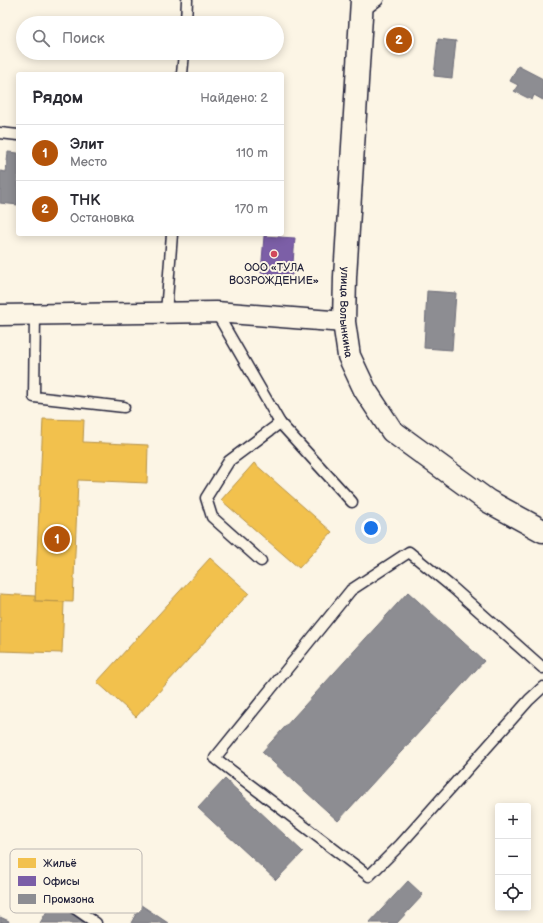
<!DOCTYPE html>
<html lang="ru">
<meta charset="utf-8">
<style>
:root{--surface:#fff;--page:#f7f7f7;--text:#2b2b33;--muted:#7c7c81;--line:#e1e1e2;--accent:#b45309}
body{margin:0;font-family:"Balsamiq Sans",sans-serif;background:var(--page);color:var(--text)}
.controls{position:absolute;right:12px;bottom:12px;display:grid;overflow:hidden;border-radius:4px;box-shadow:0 2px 10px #0003}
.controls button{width:36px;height:36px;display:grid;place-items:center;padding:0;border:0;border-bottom:1px solid var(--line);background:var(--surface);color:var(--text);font:20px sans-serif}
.you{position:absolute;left:371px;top:528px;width:14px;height:14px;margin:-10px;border:3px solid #fff;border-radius:50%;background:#1a73e8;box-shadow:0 0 0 6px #1a73e833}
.badge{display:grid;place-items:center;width:26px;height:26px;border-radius:50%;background:var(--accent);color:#fff;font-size:13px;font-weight:700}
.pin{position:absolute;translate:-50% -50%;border:2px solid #fff;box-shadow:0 1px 4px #0006}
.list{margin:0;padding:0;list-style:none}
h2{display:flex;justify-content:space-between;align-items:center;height:52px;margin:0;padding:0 16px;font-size:17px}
h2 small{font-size:13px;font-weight:400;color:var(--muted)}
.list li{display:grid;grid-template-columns:26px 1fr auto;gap:12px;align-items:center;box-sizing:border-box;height:56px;padding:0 16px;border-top:1px solid var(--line)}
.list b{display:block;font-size:15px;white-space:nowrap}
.list p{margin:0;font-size:13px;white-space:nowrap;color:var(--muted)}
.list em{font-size:13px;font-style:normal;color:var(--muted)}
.icon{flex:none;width:22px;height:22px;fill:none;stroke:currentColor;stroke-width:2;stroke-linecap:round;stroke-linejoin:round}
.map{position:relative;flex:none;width:543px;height:923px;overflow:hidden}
.search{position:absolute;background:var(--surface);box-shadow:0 2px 10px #0003;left:16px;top:16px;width:268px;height:44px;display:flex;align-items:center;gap:10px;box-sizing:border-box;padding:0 14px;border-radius:22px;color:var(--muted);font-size:15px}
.panel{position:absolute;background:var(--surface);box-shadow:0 2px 10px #0003;left:16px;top:72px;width:268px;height:164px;border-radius:4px}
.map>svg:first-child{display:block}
.homes{fill:#f2c14e;stroke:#b49148}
.offices{fill:#7b5ea7;stroke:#604c87}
.industry{fill:#8d8d92;stroke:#6d6d78}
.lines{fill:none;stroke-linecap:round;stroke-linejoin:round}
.service-casing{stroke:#22223b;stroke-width:13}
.minor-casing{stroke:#22223b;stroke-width:23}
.tertiary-casing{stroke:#22223b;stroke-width:25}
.service{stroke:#fcf5e5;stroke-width:10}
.minor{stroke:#fcf5e5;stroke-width:20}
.tertiary{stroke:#fcf5e5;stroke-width:22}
.poi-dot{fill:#d1495b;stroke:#fcf5e5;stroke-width:1.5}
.labels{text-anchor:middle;stroke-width:4;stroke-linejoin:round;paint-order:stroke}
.poi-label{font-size:11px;fill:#22223b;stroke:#fcf5e5}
.street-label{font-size:11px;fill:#22223b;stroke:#fcf5e5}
.key{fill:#fcf5e5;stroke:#bbb6b2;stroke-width:1}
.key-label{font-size:11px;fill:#22223b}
</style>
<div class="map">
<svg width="543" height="923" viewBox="0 0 543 923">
<rect width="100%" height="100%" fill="#fcf5e5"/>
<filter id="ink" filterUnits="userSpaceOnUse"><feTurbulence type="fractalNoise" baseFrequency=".025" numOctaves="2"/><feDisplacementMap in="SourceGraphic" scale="8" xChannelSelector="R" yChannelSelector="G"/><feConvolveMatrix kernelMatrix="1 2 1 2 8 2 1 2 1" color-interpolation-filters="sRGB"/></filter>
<g filter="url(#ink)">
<g class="homes">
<polygon points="43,419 84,420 83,442 148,445 147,483 78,480 73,602 35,601"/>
<polygon points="254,463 332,532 299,568 221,500"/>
<polygon points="210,558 249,593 136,717 97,682"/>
<polygon points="0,594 35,596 35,601 64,602 62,653 0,651"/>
</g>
<polygon class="offices" points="264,236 295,238 292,275 261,273"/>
<g class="industry">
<polygon points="438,39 456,41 452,78 434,76"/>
<polygon points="518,66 543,79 543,100 534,95 532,100 514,91 518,85 510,81"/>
<polygon points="8,152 18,153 18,205 0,203 0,171 6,172"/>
<polygon points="427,291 456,293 452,350 424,348"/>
<polygon points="408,592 484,661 338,821 262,752"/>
<polygon points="225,779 303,852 276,880 198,808"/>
<polygon points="408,881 423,895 397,923 369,923"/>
<polygon points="54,899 90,923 40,923"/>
<polygon points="141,905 168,923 131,923"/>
<polygon points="0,917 9,921 8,923 0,923"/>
</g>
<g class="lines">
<defs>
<g id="service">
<polyline points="362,12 378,0"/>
<polyline points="186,23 187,0"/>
<polyline points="182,74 184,53"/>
<polyline points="0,133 18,135"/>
<polyline points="216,312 280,423 352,502"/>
<polyline points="166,313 172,234"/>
<polyline points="35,315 34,397 124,407"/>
<polyline points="261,561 212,517 206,498 229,461 280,423"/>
<polyline points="543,668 453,588 409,552 351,590 215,758 369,876 400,845 529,700 543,687"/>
<polyline points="64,901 96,923"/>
</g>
<polyline id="minor" points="0,315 216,312 344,322"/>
<g id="tertiary">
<path id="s1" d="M362 0 345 277 344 322 349 356 365 390 392 431 488 501 543 531"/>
</g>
</defs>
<use href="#service" class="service-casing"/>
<use href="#minor" class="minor-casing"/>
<use href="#tertiary" class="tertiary-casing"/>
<use href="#service" class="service"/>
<use href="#minor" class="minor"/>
<use href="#tertiary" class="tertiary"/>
</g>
</g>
<circle class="poi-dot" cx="274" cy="254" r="4"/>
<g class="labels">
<g class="poi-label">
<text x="274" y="271">ООО «ТУЛА<tspan x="274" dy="13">ВОЗРОЖДЕНИЕ»</tspan></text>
</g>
<g class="street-label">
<text dy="4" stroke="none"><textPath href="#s1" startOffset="313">улица Волынкина</textPath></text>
</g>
</g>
<rect x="10" y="849" width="132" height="64" rx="6" class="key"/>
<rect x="18" y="858" width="18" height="10" fill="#f2c14e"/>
<rect x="18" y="876" width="18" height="10" fill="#7b5ea7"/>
<rect x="18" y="894" width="18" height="10" fill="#8d8d92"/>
<g class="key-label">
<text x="43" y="867">Жильё</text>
<text x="43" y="885">Офисы</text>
<text x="43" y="903">Промзона</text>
</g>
</svg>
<div class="controls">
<button>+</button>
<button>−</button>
<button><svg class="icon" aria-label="locate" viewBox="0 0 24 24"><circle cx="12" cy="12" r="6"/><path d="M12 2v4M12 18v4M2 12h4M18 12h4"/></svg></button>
</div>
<div class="you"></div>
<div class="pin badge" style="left:57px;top:539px">1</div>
<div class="pin badge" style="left:399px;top:40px">2</div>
<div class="search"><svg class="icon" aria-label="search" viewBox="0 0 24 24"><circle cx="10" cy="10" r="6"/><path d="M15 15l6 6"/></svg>Поиск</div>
<section class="panel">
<h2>Рядом<small>Найдено: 2</small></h2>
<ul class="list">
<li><span class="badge">1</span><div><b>Элит</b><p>Место</p></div><em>110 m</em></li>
<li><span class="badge">2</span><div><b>ТНК</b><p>Остановка</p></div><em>170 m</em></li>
</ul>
</section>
</div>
